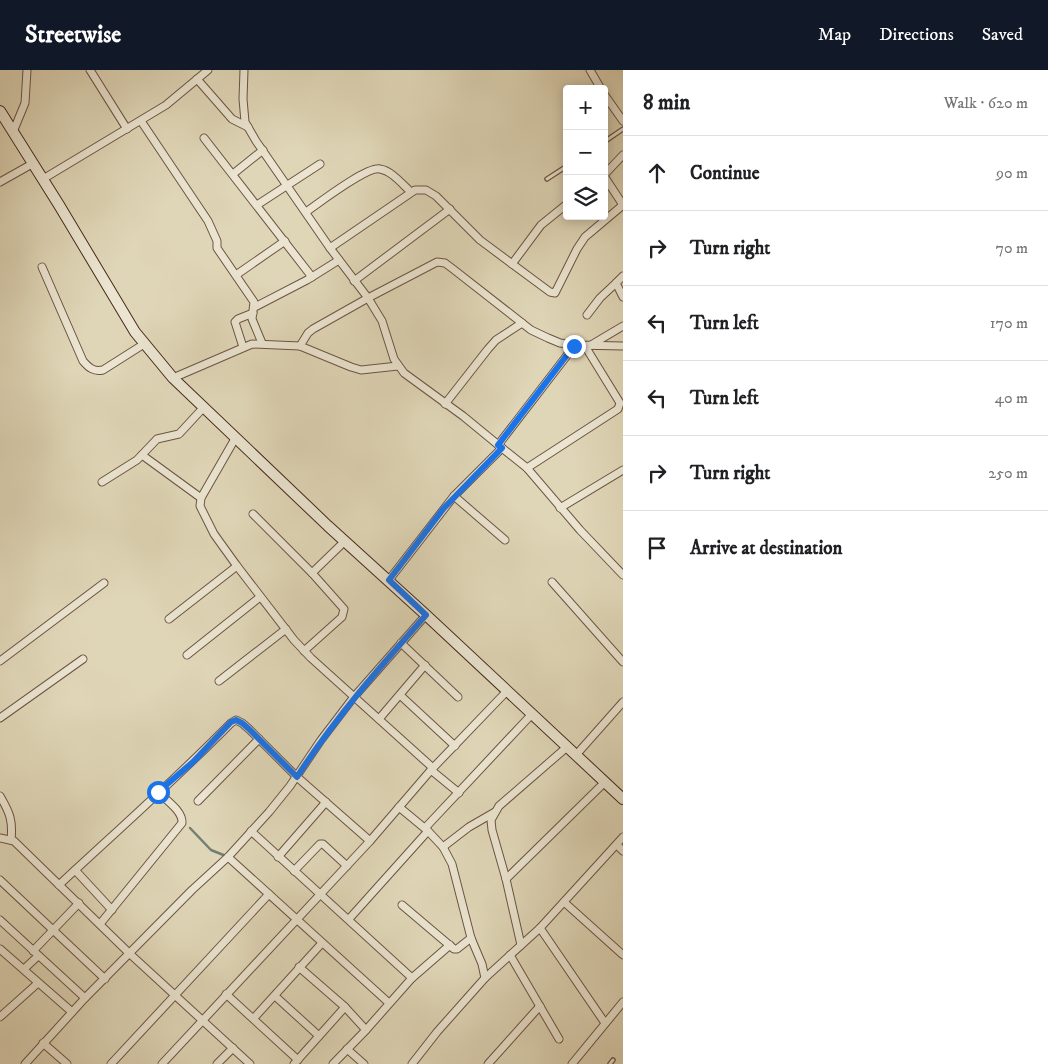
<!DOCTYPE html>
<meta charset="utf-8">
<style>
:root{--surface:#fff;--page:#f6f6f6;--text:#202124;--muted:#757577;--line:#e0e0e0;--accent:#111827}
body{margin:0;font-family:"IM FELL DW Pica",serif;background:var(--page);color:var(--text)}
.controls{position:absolute;right:15px;top:15px;display:grid;overflow:hidden;border-radius:5px;box-shadow:0 2px 12px #0003}
.controls button{width:45px;height:45px;display:grid;place-items:center;padding:0;border:0;border-bottom:1px solid var(--line);background:var(--surface);color:var(--text);font:25px sans-serif}
.stop{position:absolute;width:15px;height:15px;margin:-11px;border:4px solid #1a73e8;border-radius:50%;background:#fff}
.stop.end{background:#1a73e8;border-color:#fff;box-shadow:0 1px 5px #0008}
.list{margin:0;padding:0;list-style:none}
h2{display:flex;justify-content:space-between;align-items:center;height:65px;margin:0;padding:0 20px;font-size:21px}
h2 small{font-size:16px;font-weight:400;color:var(--muted)}
.list li{display:grid;grid-template-columns:32px 1fr auto;gap:15px;align-items:center;box-sizing:border-box;height:75px;padding:0 20px;border-top:1px solid var(--line)}
.list b{display:block;font-size:19px;white-space:nowrap}
.list em{font-size:16px;font-style:normal;color:var(--muted)}
.icon{flex:none;width:28px;height:28px;fill:none;stroke:currentColor;stroke-width:2;stroke-linecap:round;stroke-linejoin:round}
.map{position:relative;flex:none;width:623px;height:994px;overflow:hidden}
header{display:flex;align-items:center;gap:30px;box-sizing:border-box;height:70px;padding:0 25px;background:var(--accent);color:#fff}
header strong{font-size:24px}
nav{display:flex;gap:28px;margin-inline-start:auto;font-size:18px}
main{display:flex}
aside{flex:1;background:var(--surface)}
.map>svg:first-child{display:block}
.lines{fill:none;stroke-linecap:round;stroke-linejoin:round}
.stream{stroke:#747f74;stroke-width:2.5}
.lane-casing{stroke:#6c5443;stroke-width:5.5}
.street-casing{stroke:#6c5443;stroke-width:9}
.secondary-casing{stroke:#46291c;stroke-width:12}
.lane{stroke:#eae4d0;stroke-width:3}
.street{stroke:#eae4d0;stroke-width:7}
.secondary{stroke:#eae4d0;stroke-width:10}
.route{stroke:#1a73e8;stroke-width:6}
</style>
<header>
<strong>Streetwise</strong>
<nav><a>Map</a><a>Directions</a><a>Saved</a></nav>
</header>
<main>
<div class="map">
<svg width="623" height="994" viewBox="0 0 623 994">
<rect width="100%" height="100%" fill="#dfd6b7"/>
<filter id="stains"><feTurbulence type="fractalNoise" baseFrequency=".004" numOctaves="4"/><feColorMatrix values="0 0 0 0 .2 0 0 0 0 .09 0 0 0 0 .02 0 0 0 .5 -.17"/></filter>
<radialGradient id="worn" r=".72"><stop offset=".6" stop-color="#630" stop-opacity="0"/><stop offset="1" stop-color="#630" stop-opacity=".3"/></radialGradient>
<g class="lines">
<polyline class="stream" points="190,758 211,780 226,786"/>
<defs>
<g id="lane">
<polyline points="604,72 623,59"/>
<polyline points="547,109 567,96"/>
<polyline points="610,994 613,990"/>
</g>
<g id="street">
<polyline points="90,0 127,59"/>
<polyline points="244,0 243,29 245,52 256,71 330,178 368,228 382,251 394,289 404,303 463,346 502,378"/>
<polyline points="590,0 601,19"/>
<polyline points="197,9 232,49 248,57"/>
<polyline points="604,24 623,51"/>
<polyline points="141,51 208,151 217,171 217,178 254,232 252,249 262,273"/>
<polyline points="13,62 25,33 27,0"/>
<polyline points="204,68 312,207"/>
<polyline points="233,104 263,80"/>
<polyline points="604,105 623,85"/>
<polyline points="604,106 623,135"/>
<polyline points="43,109 166,35 208,0"/>
<polyline points="0,112 32,94"/>
<polyline points="257,135 320,94"/>
<path d="M306 142C319 133 367 96 380 99 392 101 402 114 411 122"/>
<polyline points="330,178 415,120 426,120 436,126 480,170 550,222 555,223 577,179 585,167 623,135"/>
<polyline points="512,194 541,155 567,134"/>
<path d="M42 197 83 291C89 298 94 302 103 300L144 274"/>
<polyline points="236,205 285,171"/>
<polyline points="623,206 616,213 623,227"/>
<polyline points="354,211 450,139"/>
<polyline points="255,237 307,210 339,190"/>
<polyline points="587,245 600,228 616,213"/>
<polyline points="591,275 623,256"/>
<polyline points="300,276 308,263 313,259 368,228 437,192 445,193 453,199 531,260 548,268 560,273 575,275 623,276"/>
<polyline points="243,277 235,252 238,249 253,243"/>
<polyline points="173,308 252,274 300,276 351,297 361,300 398,296"/>
<polyline points="445,334 488,279 496,270 522,253"/>
<polyline points="236,367 201,428 200,436 214,464 237,496 294,570 311,588 433,698"/>
<polyline points="498,375 575,275"/>
<polyline points="142,385 201,428"/>
<polyline points="527,398 618,339 620,333 585,276"/>
<polyline points="102,412 137,390 157,369 179,364 204,337"/>
<polyline points="454,426 505,470"/>
<polyline points="560,438 623,400"/>
<polyline points="253,444 312,503 344,539 342,547 304,581"/>
<polyline points="312,503 345,471"/>
<polyline points="389,510 454,426 502,378 527,398 580,460 623,505"/>
<polyline points="552,512 623,592"/>
<polyline points="169,549 237,496"/>
<polyline points="401,573 458,627"/>
<polyline points="187,585 260,527"/>
<polyline points="0,591 104,513"/>
<polyline points="219,611 286,559"/>
<polyline points="400,625 455,676"/>
<polyline points="0,648 83,589"/>
<polyline points="379,649 425,595"/>
<polyline points="576,685 623,632"/>
<polyline points="431,700 459,723"/>
<path d="M0 726C10 743 13 751 11 770"/>
<polyline points="198,731 259,669"/>
<polyline points="399,737 428,761 443,777 452,794 471,868 482,894 485,908"/>
<polyline points="425,758 532,644"/>
<polyline points="251,761 412,908"/>
<polyline points="0,768 14,771 130,884 250,994"/>
<polyline points="617,775 623,781"/>
<polyline points="443,777 469,757 495,742"/>
<polyline points="228,787 389,933"/>
<polyline points="278,787 326,732"/>
<polyline points="75,800 112,840"/>
<polyline points="294,801 320,774 323,774 347,796"/>
<polyline points="506,809 605,712"/>
<polyline points="0,810 105,909"/>
<path d="M59 815C117 761 176 709 231 653L236 650 242 653 249 659 297 707 370 771"/>
<polyline points="564,832 623,885"/>
<polyline points="402,835 454,879 457,879 471,868"/>
<polyline points="349,849 428,761"/>
<polyline points="0,850 85,928"/>
<path d="M100 854 182 753C183 741 166 730 158 722"/>
<polyline points="540,858 605,953"/>
<polyline points="521,875 506,809 492,760 491,750 499,736 567,677"/>
<polyline points="0,879 72,942"/>
<polyline points="33,881 79,833"/>
<polyline points="510,885 559,969"/>
<polyline points="299,897 345,937 366,960"/>
<polyline points="24,899 38,886"/>
<polyline points="226,924 298,990"/>
<polyline points="275,926 319,966"/>
<polyline points="0,947 38,913"/>
<polyline points="254,948 322,873"/>
<polyline points="43,973 67,994"/>
<polyline points="347,979 364,994"/>
<polyline points="25,994 85,928 192,820 228,787 269,742 290,716 321,670 353,628 426,545"/>
<polyline points="111,994 269,824"/>
<polyline points="162,994 370,771 431,700 507,621"/>
<polyline points="217,994 233,978"/>
<polyline points="294,994 345,937"/>
<polyline points="333,994 366,960 412,908 450,875"/>
<polyline points="412,994 437,962 485,908 540,858 623,767"/>
<polyline points="488,994 540,936"/>
<polyline points="572,994 623,932"/>
</g>
<polyline id="secondary" points="0,41 59,135 135,262 173,308 328,456 426,545 623,729"/>
</defs>
<use href="#lane" class="lane-casing"/>
<use href="#street" class="street-casing"/>
<use href="#secondary" class="secondary-casing"/>
<use href="#lane" class="lane"/>
<use href="#street" class="street"/>
<use href="#secondary" class="secondary"/>
</g>
<g class="lines">
<path class="route" d="M158 722 193 692 231 652 236 650 242 653 249 659 297 707C335 648 380 597 426 545L389 510 444 438 502 378 498 375 574 276"/>
</g>
<rect width="100%" height="100%" filter="url(#stains)"/>
<rect width="100%" height="100%" fill="url(#worn)"/>
</svg>
<div class="controls">
<button>+</button>
<button>−</button>
<button><svg class="icon" aria-label="layers" viewBox="0 0 24 24"><path d="M12 4l9 5-9 5-9-5zM3 14l9 5 9-5"/></svg></button>
</div>
<div class="stop" style="left:158px;top:722px"></div>
<div class="stop end" style="left:574px;top:276px"></div>
</div>
<aside>
<h2>8 min<small>Walk · 620 m</small></h2>
<ul class="list">
<li><svg class="icon" aria-label="ahead" viewBox="0 0 24 24"><path d="M12 20V5M6 11l6-6 6 6"/></svg><div><b>Continue</b></div><em>90 m</em></li>
<li><svg class="icon" aria-label="right" viewBox="0 0 24 24"><path d="M7 20v-9h11M14 6l5 5-5 5"/></svg><div><b>Turn right</b></div><em>70 m</em></li>
<li><svg class="icon" aria-label="left" viewBox="0 0 24 24"><path d="M17 20v-9H6M10 6l-5 5 5 5"/></svg><div><b>Turn left</b></div><em>170 m</em></li>
<li><svg class="icon" aria-label="left" viewBox="0 0 24 24"><path d="M17 20v-9H6M10 6l-5 5 5 5"/></svg><div><b>Turn left</b></div><em>40 m</em></li>
<li><svg class="icon" aria-label="right" viewBox="0 0 24 24"><path d="M7 20v-9h11M14 6l5 5-5 5"/></svg><div><b>Turn right</b></div><em>250 m</em></li>
<li><svg class="icon" aria-label="arrive" viewBox="0 0 24 24"><path d="M6 21V4h12l-3 4 3 4H6"/></svg><div><b>Arrive at destination</b></div></li>
</ul>
</aside>
</main>
